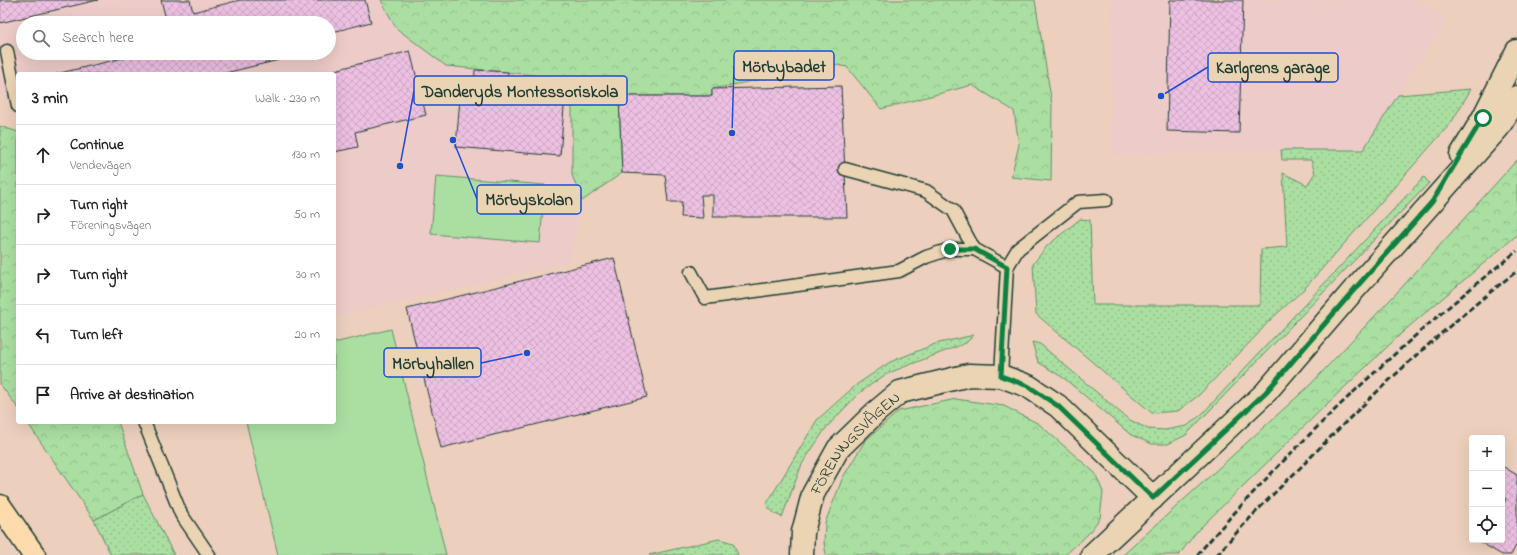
<!DOCTYPE html>
<meta charset="utf-8">
<style>
:root{--surface:#fff;--page:#f6f6f6;--text:#222;--muted:#767676;--line:#e0e0e0}
body{margin:0;font-family:"Indie Flower",sans-serif;background:var(--page);color:var(--text)}
.controls{position:absolute;right:12px;bottom:12px;display:grid;overflow:hidden;border-radius:4px;box-shadow:0 4px 16px #0002}
.controls button{width:36px;height:36px;display:grid;place-items:center;padding:0;border:0;border-bottom:1px solid var(--line);background:var(--surface);color:var(--text);font:20px sans-serif}
.stop{position:absolute;width:12px;height:12px;margin:-9px;border:3px solid #0b8043;border-radius:50%;background:#fff}
.stop.end{background:#0b8043;border-color:#fff;box-shadow:0 1px 4px #0008}
.list{margin:0;padding:0;list-style:none}
h2{display:flex;justify-content:space-between;align-items:center;height:52px;margin:0;padding:0 16px;font-size:17px}
h2 small{font-size:13px;font-weight:400;color:var(--muted)}
.list li{display:grid;grid-template-columns:26px 1fr auto;gap:12px;align-items:center;box-sizing:border-box;height:60px;padding:0 16px;border-top:1px solid var(--line)}
.list b{display:block;font-size:15px;white-space:nowrap}
.list p{margin:0;font-size:13px;white-space:nowrap;color:var(--muted)}
.list em{font-size:13px;font-style:normal;color:var(--muted)}
.icon{flex:none;width:22px;height:22px;fill:none;stroke:currentColor;stroke-width:2;stroke-linecap:round;stroke-linejoin:round}
.map{position:relative;flex:none;width:1517px;height:555px;overflow:hidden}
.search{position:absolute;background:var(--surface);box-shadow:0 4px 16px #0002;left:16px;top:16px;width:320px;height:44px;display:flex;align-items:center;gap:10px;box-sizing:border-box;padding:0 14px;border-radius:22px;color:var(--muted);font-size:15px}
.panel{position:absolute;background:var(--surface);box-shadow:0 4px 16px #0002;left:16px;top:72px;width:320px;height:352px;border-radius:4px}
.map>svg:first-child{display:block}
.built{fill:#edcbc8;fill-rule:evenodd}
.grass{fill:url(#grass-dots);stroke:#648e6a}
.forest{fill:url(#forest-crowns);stroke:#648e6a}
.pitch{fill:#aadfa1;stroke:#648e6a}
.building{fill:url(#building-cross-hatch);stroke:#1f3d34}
.lines{fill:none;stroke-linecap:round;stroke-linejoin:round}
.service-casing{stroke:#1f3d34;stroke-width:15}
.minor-casing{stroke:#1f3d34;stroke-width:25}
.tertiary-casing{stroke:#1f3d34;stroke-width:25}
.motorway-casing{stroke:#1f3d34;stroke-width:25}
.service{stroke:#ebd4b4;stroke-width:12}
.minor{stroke:#ebd4b4;stroke-width:22}
.tertiary{stroke:#ebd4b4;stroke-width:22}
.motorway{stroke:#fddbac;stroke-width:22}
.rail{stroke:#1f3d34;stroke-width:3;stroke-dasharray:6 3;stroke-linecap:butt}
.route{stroke:#0b8043;stroke-width:5}
.labels{text-anchor:middle;stroke-width:3.5;stroke-linejoin:round;paint-order:stroke}
.street-label{font-size:16px;fill:#1f3d34;stroke:#ebd4b4}
.leader{fill:none;stroke:#1d4ed8;stroke-width:1.5}
.callout-dot{fill:#1d4ed8;stroke:#ebd4b4;stroke-width:1.5}
.callout{fill:#ebd4b4;stroke:#1d4ed8;stroke-width:1.5}
.callout-label{font-size:17px;text-anchor:middle;font-weight:bold;fill:#1f3d34}
</style>
<div class="map">
<svg width="1517" height="555" viewBox="0 0 1517 555">
<defs>
<pattern id="grass-dots" width="8" height="8" patternUnits="userSpaceOnUse"><rect width="8" height="8" fill="#aadfa1"/><path d="M2 2h.1M6 6h.1" fill="none" stroke="#92c08b" stroke-width="1.8" stroke-linecap="round"/></pattern>
<pattern id="forest-crowns" width="20" height="18" patternUnits="userSpaceOnUse"><rect width="20" height="18" fill="#aadfa1"/><path d="M2 6a3 3 0 1 1 6 0M12 15a3 3 0 1 1 6 0" fill="none" stroke="#92c08b"/></pattern>
<pattern id="building-cross-hatch" width="8" height="8" patternUnits="userSpaceOnUse"><rect width="8" height="8" fill="#eec0e3"/><path d="M0 0l8 8M0 8l8-8" fill="none" stroke="#cca6c3"/></pattern>
</defs>
<rect width="100%" height="100%" fill="#ecd0bd"/>
<filter id="ink" filterUnits="userSpaceOnUse"><feTurbulence type="fractalNoise" baseFrequency=".025" numOctaves="2"/><feDisplacementMap in="SourceGraphic" scale="8" xChannelSelector="R" yChannelSelector="G"/><feConvolveMatrix kernelMatrix="1 2 1 2 8 2 1 2 1" color-interpolation-filters="sRGB"/></filter>
<g filter="url(#ink)">
<g class="built">
<path d="M0 0H381L382 4 446 66 572 79V175L582 201 569 262 334 317V74H18V105L0 93ZM23 23H329V53H23Z"/>
<polygon points="1111,0 1418,0 1446,19 1363,150 1281,150 1112,155"/>
</g>
<g class="grass">
<polygon points="1471,89 1451,123 1304,289 1268,322 1256,336 1199,395 1178,411 1152,413 1036,314 1033,264 1047,246 1080,219 1090,220 1093,305 1260,305 1261,249 1287,247 1283,173 1307,185 1315,173 1311,160 1282,160 1281,150 1363,150 1398,95"/>
<polygon points="1424,177 1429,183 1186,435 1168,444 1152,444 1131,435 1065,379 1038,362 1032,342 1040,344 1128,419 1148,429 1165,430 1187,426 1202,414"/>
<polygon points="974,335 966,343 886,374 858,394 826,428 802,464 782,517 775,514 766,505 817,420 856,385 890,362 935,344"/>
<polygon points="143,494 174,555 111,555 94,520"/>
<polygon points="719,539 733,543 738,555 649,555"/>
</g>
<g class="forest">
<polygon points="381,0 1035,0 1052,104 1051,181 1011,177 1019,145 1014,111 972,85 881,109 847,67 813,60 773,77 712,89 712,96 619,96 622,173 582,201 572,175 572,79 446,66 396,28"/>
<polygon points="0,126 18,132 18,408 0,384"/>
<polygon points="1517,160 1517,235 1405,330 1329,402 1197,531 1179,555 1123,555 1309,386 1403,286"/>
<polygon points="956,399 1004,406 1039,424 1095,473 1103,492 1100,518 1088,534 1065,555 826,555 824,543 825,523 843,477 865,441 899,411"/>
<polygon points="27,422 118,422 143,494 94,520"/>
</g>
<g class="pitch">
<polygon points="436,176 545,185 540,243 431,234"/>
<polygon points="391,329 446,555 278,555 246,422 334,422 334,343"/>
</g>
<g class="building">
<polygon points="0,0 98,0 0,23"/>
<polygon points="161,0 190,0 193,12 240,0 365,0 371,22 329,33 329,23 167,23"/>
<polygon points="1170,0 1243,0 1239,133 1167,131"/>
<polygon points="410,51 426,115 355,132 358,147 334,152 334,74 319,74"/>
<polygon points="144,53 304,53 304,54 221,74 56,74"/>
<polygon points="475,70 508,72 506,90 474,87"/>
<polygon points="461,86 565,95 560,156 456,147"/>
<polygon points="841,86 847,217 713,217 713,195 701,195 703,218 681,217 682,202 668,202 665,175 622,173 619,96 712,96 712,89"/>
<polygon points="614,258 647,397 441,448 407,309"/>
<polygon points="1502,466 1517,475 1517,544 1511,555 1502,555 1480,542 1482,540 1502,540 1502,506 1506,499 1502,496"/>
</g>
<g class="lines">
<defs>
<g id="service">
<polyline points="7,51 18,106"/>
<polyline points="845,169 926,191 953,210 974,249"/>
<polyline points="691,272 705,298 899,271 926,257 950,249 974,249 1007,267"/>
<polyline points="1001,376 1007,267 1018,249 1078,202 1106,200"/>
<polyline points="144,422 181,514 209,555"/>
</g>
<g id="minor">
<path id="s1" d="M802 555 803 532 813 494 838 449 876 412 900 392 969 375 1001 376 1028 386 1058 406 1153 498"/>
</g>
<g id="tertiary">
<polyline points="1461,155 1483,118 1517,51"/>
<polyline points="1092,555 1266,392 1352,292 1498,128 1517,97"/>
</g>
<polyline id="motorway" points="0,506 34,555"/>
</defs>
<use href="#service" class="service-casing"/>
<use href="#minor" class="minor-casing"/>
<use href="#tertiary" class="tertiary-casing"/>
<use href="#motorway" class="motorway-casing"/>
<use href="#service" class="service"/>
<use href="#minor" class="minor"/>
<use href="#tertiary" class="tertiary"/>
<use href="#motorway" class="motorway"/>
<g class="rail">
<path d="M1197 555C1293 444 1402 342 1517 251"/>
<path d="M1217 555C1243 524 1272 495 1301 467 1369 397 1440 331 1517 271"/>
</g>
</g>
</g>
<g class="lines" filter="url(#ink)">
<polyline class="route" points="950,249 974,249 1007,267 1001,376 1028,386 1058,406 1153,498 1266,392 1352,292 1432,202 1483,118"/>
</g>
<g class="labels">
<g class="street-label">
<text dy="6" stroke="none"><textPath href="#s1" startOffset="129">FÖRENINGSVÄGEN</textPath></text>
</g>
</g>
<path class="leader" d="M732 133L734 66M1161 96L1208 67M400 166L414 91M453 140L477 199M527 353L481 363"/>
<g class="callout-dot">
<circle cx="732" cy="133" r="4"/>
<circle cx="1161" cy="96" r="4"/>
<circle cx="400" cy="166" r="4"/>
<circle cx="453" cy="140" r="4"/>
<circle cx="527" cy="353" r="4"/>
</g>
<g class="callout">
<rect x="734" y="51" width="100" height="29" rx="4"/>
<rect x="1208" y="53" width="130" height="29" rx="4"/>
<rect x="414" y="76" width="213" height="29" rx="4"/>
<rect x="477" y="185" width="104" height="29" rx="4"/>
<rect x="384" y="348" width="97" height="29" rx="4"/>
</g>
<g class="callout-label">
<text x="784" y="72">Mörbybadet</text>
<text x="1273" y="73">Karlgrens garage</text>
<text x="520" y="97">Danderyds Montessoriskola</text>
<text x="529" y="205">Mörbyskolan</text>
<text x="433" y="369">Mörbyhallen</text>
</g>
</svg>
<div class="controls">
<button>+</button>
<button>−</button>
<button><svg class="icon" aria-label="locate" viewBox="0 0 24 24"><circle cx="12" cy="12" r="6"/><path d="M12 2v4M12 18v4M2 12h4M18 12h4"/></svg></button>
</div>
<div class="stop" style="left:1483px;top:118px"></div>
<div class="stop end" style="left:950px;top:249px"></div>
<div class="search"><svg class="icon" aria-label="search" viewBox="0 0 24 24"><circle cx="10" cy="10" r="6"/><path d="M15 15l6 6"/></svg>Search here</div>
<section class="panel">
<h2>3 min<small>Walk · 230 m</small></h2>
<ul class="list">
<li><svg class="icon" aria-label="ahead" viewBox="0 0 24 24"><path d="M12 20V5M6 11l6-6 6 6"/></svg><div><b>Continue</b><p>Vendevägen</p></div><em>130 m</em></li>
<li><svg class="icon" aria-label="right" viewBox="0 0 24 24"><path d="M7 20v-9h11M14 6l5 5-5 5"/></svg><div><b>Turn right</b><p>Föreningsvägen</p></div><em>50 m</em></li>
<li><svg class="icon" aria-label="right" viewBox="0 0 24 24"><path d="M7 20v-9h11M14 6l5 5-5 5"/></svg><div><b>Turn right</b></div><em>30 m</em></li>
<li><svg class="icon" aria-label="left" viewBox="0 0 24 24"><path d="M17 20v-9H6M10 6l-5 5 5 5"/></svg><div><b>Turn left</b></div><em>20 m</em></li>
<li><svg class="icon" aria-label="arrive" viewBox="0 0 24 24"><path d="M6 21V4h12l-3 4 3 4H6"/></svg><div><b>Arrive at destination</b></div></li>
</ul>
</section>
</div>
